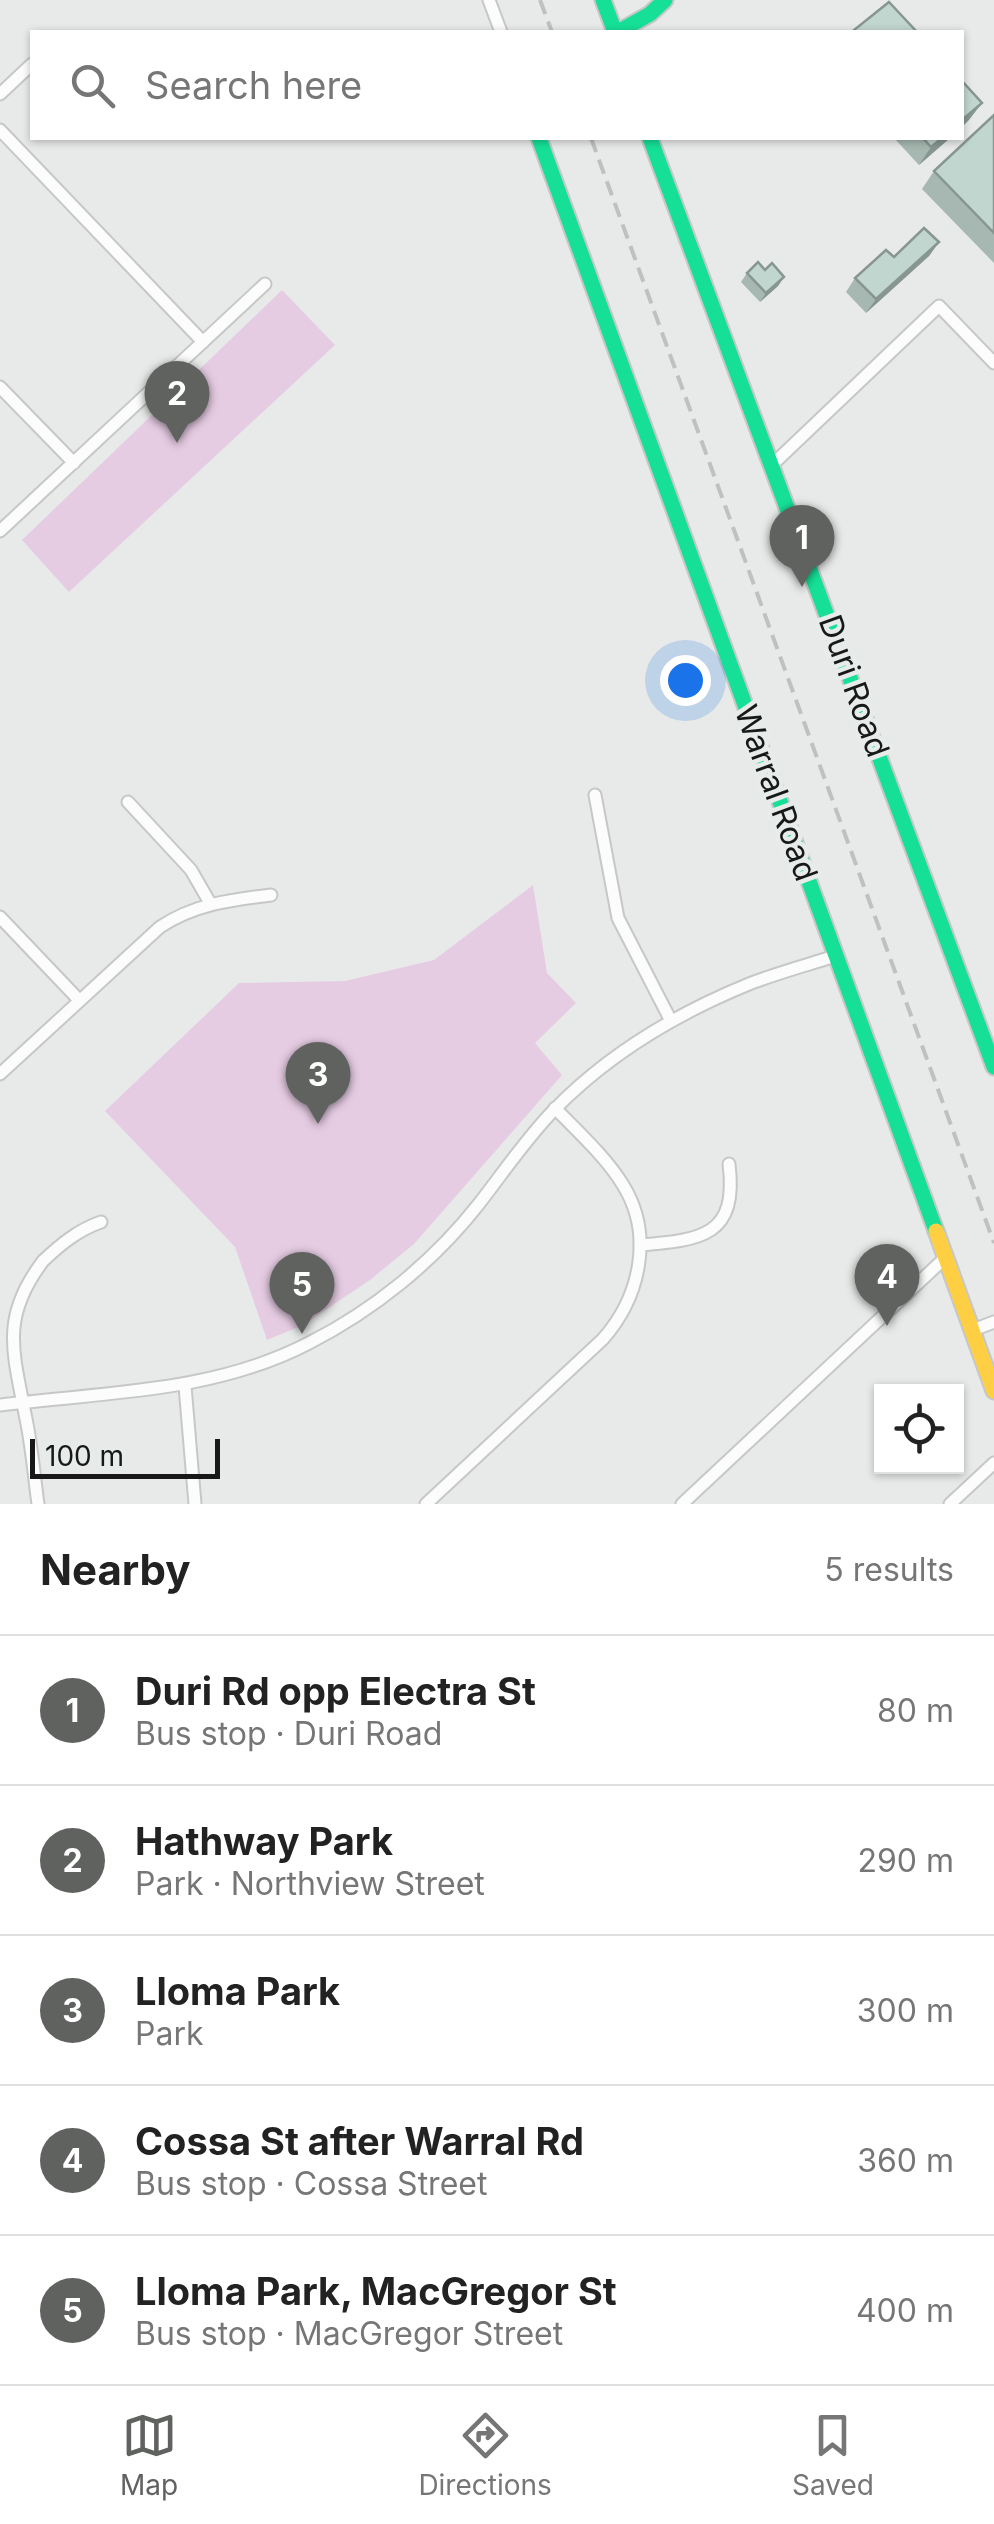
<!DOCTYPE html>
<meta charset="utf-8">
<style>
:root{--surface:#fff;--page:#f6f6f6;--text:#222;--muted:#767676;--line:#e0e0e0;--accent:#606260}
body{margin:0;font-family:Inter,sans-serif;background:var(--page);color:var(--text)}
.controls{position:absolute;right:30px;bottom:30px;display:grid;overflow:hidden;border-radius:0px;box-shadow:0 2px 8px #0004}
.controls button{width:90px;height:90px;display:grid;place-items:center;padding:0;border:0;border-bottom:2px solid var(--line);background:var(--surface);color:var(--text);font:50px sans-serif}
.scale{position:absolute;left:30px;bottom:25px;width:190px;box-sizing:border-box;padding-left:10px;border:5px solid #171817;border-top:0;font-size:28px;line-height:35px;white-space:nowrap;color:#171817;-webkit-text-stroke:8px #e7ebe9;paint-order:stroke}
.you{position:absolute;left:685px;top:680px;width:35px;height:35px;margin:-25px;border:8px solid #fff;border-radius:50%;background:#1a73e8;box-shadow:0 0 0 15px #1a73e833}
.badge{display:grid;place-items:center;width:65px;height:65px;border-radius:50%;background:var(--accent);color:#fff;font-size:32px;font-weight:700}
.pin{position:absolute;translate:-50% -82px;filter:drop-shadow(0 2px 5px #0008)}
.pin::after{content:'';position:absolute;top:52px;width:35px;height:30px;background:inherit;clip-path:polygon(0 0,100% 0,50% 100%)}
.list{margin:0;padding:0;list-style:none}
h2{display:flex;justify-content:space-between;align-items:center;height:130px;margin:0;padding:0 40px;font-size:42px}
h2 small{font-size:32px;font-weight:400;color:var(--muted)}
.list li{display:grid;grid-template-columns:65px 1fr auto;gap:30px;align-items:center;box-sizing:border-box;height:150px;padding:0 40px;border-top:2px solid var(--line)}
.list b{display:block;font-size:38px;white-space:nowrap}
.list p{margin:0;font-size:32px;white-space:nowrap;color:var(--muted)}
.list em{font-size:32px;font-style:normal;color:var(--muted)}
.icon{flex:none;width:55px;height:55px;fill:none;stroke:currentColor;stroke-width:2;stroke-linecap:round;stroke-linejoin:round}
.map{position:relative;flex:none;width:994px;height:1504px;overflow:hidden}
.search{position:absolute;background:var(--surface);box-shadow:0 2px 8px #0004;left:30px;right:30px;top:30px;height:110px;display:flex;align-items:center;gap:25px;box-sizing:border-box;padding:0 35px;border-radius:0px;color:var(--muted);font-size:38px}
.sheet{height:880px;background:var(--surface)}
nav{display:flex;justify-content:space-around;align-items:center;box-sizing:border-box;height:140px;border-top:2px solid var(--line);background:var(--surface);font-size:28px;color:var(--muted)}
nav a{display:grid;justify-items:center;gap:5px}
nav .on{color:var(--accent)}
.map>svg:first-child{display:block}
.green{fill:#e6cce3}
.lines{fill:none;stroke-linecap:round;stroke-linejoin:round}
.street-casing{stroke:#c6c8c7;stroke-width:15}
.fast-casing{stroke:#c6c8c7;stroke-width:19}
.slow-casing{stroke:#c6c8c7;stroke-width:19}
.street{stroke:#fcfcfc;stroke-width:11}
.fast{stroke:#16e098;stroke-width:15}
.slow{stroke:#ffcf43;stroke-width:15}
.rail{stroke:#bfc0bf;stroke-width:4;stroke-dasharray:15 8;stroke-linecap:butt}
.wall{fill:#a6b8b1}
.shaded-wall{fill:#879690}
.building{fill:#c1d6ce;stroke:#879690;stroke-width:2.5}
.labels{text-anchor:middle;stroke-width:9;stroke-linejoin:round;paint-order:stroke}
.street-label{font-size:32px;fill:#171817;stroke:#e7ebe9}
</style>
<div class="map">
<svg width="994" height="1504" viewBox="0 0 994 1504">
<rect width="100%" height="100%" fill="#e8eae9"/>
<g class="green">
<polygon points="282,290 335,345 69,592 22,540"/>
<polygon points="533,885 547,973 576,1003 535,1043 562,1075 414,1244 370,1280 303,1325 267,1340 235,1247 105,1111 239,983 345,981 434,960"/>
</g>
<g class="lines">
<defs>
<g id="street">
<polyline points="489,0 501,32"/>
<polyline points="0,94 32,64"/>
<polyline points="0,130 203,342"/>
<polyline points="0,387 74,463"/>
<polyline points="772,465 939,306 994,363"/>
<polyline points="0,531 265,284"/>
<polyline points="595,795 618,918 671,1021"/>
<polyline points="128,802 191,870 210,903"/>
<polyline points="0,917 79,1000"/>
<path d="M0 1074 160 927C195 904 230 900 271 895"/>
<path d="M640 1245C702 1240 738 1236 729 1164"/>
<polyline points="973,1330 994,1322"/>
<polyline points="185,1386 195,1504"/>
<path d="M0 1405C105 1392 213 1393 309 1343 374 1310 433 1262 478 1205 503 1173 525 1140 553 1111 607 1055 678 1013 749 984 777 973 807 965 835 956"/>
<path d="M38 1504C34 1476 32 1447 26 1419 13 1351 0 1318 43 1261 61 1244 78 1230 101 1222"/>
<path d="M426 1504 603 1339C640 1297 654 1235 623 1185 606 1157 578 1132 555 1108"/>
<polyline points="682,1504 946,1257"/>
<polyline points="950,1504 994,1463"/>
</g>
<g id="fast">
<polyline points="603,0 615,32"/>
<polyline points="618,32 650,14 665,0"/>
<polyline points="539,138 936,1231"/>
<polyline points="650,138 994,1067"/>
</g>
<polyline id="slow" points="936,1231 994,1391"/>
</defs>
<use href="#street" class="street-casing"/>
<use href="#fast" class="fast-casing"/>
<use href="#slow" class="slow-casing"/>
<use href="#street" class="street"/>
<use href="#fast" class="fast"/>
<use href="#slow" class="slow"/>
<g class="rail">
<polyline points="540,0 552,32"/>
<polyline points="591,138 994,1243"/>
</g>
</g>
<g class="wall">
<polygon points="994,115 994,263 922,189 934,171"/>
<polygon points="894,138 950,138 919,165"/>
<polygon points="939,242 929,256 866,313 846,292 855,278 894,257"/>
<polygon points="765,270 784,277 778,286 760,302 741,282 747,273"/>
</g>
<g class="shaded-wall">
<polygon points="982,103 969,120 962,127 962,120"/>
<polygon points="942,138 950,138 919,165 931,147"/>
<polygon points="939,242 929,256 866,313 876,299"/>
<polygon points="784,277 778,286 760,302 766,293"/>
</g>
<g class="building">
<polygon points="889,2 917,32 855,32 854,30"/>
<polygon points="962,81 982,103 962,120"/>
<polygon points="994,115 994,233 934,171"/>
<polygon points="923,138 942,138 931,147"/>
<polygon points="924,228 939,242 876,299 855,278 886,250 894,257"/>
<polygon points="758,262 765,270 772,263 784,277 766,293 747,273"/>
</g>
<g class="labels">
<g class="street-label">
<text transform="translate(854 686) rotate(70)" y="11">Duri Road</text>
<text transform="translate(776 793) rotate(70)" y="11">Warral Road</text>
</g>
</g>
</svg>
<div class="controls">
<button><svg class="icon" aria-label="locate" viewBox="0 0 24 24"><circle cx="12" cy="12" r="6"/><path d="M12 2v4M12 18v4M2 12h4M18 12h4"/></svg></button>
</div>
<div class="scale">100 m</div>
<div class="you"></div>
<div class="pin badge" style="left:802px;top:587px">1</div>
<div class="pin badge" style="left:177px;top:443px">2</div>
<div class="pin badge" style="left:318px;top:1124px">3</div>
<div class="pin badge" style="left:887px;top:1326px">4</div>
<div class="pin badge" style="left:302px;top:1334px">5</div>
<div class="search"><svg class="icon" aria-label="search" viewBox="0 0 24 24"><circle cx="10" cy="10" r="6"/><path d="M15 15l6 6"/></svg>Search here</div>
</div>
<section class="sheet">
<h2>Nearby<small>5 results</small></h2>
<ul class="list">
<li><span class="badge">1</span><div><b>Duri Rd opp Electra St</b><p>Bus stop · Duri Road</p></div><em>80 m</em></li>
<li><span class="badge">2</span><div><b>Hathway Park</b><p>Park · Northview Street</p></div><em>290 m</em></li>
<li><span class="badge">3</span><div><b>Lloma Park</b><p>Park</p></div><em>300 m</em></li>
<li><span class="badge">4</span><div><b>Cossa St after Warral Rd</b><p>Bus stop · Cossa Street</p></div><em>360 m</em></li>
<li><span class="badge">5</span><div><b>Lloma Park, MacGregor St</b><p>Bus stop · MacGregor Street</p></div><em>400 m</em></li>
</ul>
</section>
<nav>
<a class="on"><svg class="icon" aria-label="map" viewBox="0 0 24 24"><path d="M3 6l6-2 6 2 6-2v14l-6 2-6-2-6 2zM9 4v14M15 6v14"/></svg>Map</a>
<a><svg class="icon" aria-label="directions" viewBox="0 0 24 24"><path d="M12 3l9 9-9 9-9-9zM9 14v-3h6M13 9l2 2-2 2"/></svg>Directions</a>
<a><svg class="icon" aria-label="saved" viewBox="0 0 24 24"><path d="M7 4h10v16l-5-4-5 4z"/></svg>Saved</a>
</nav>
